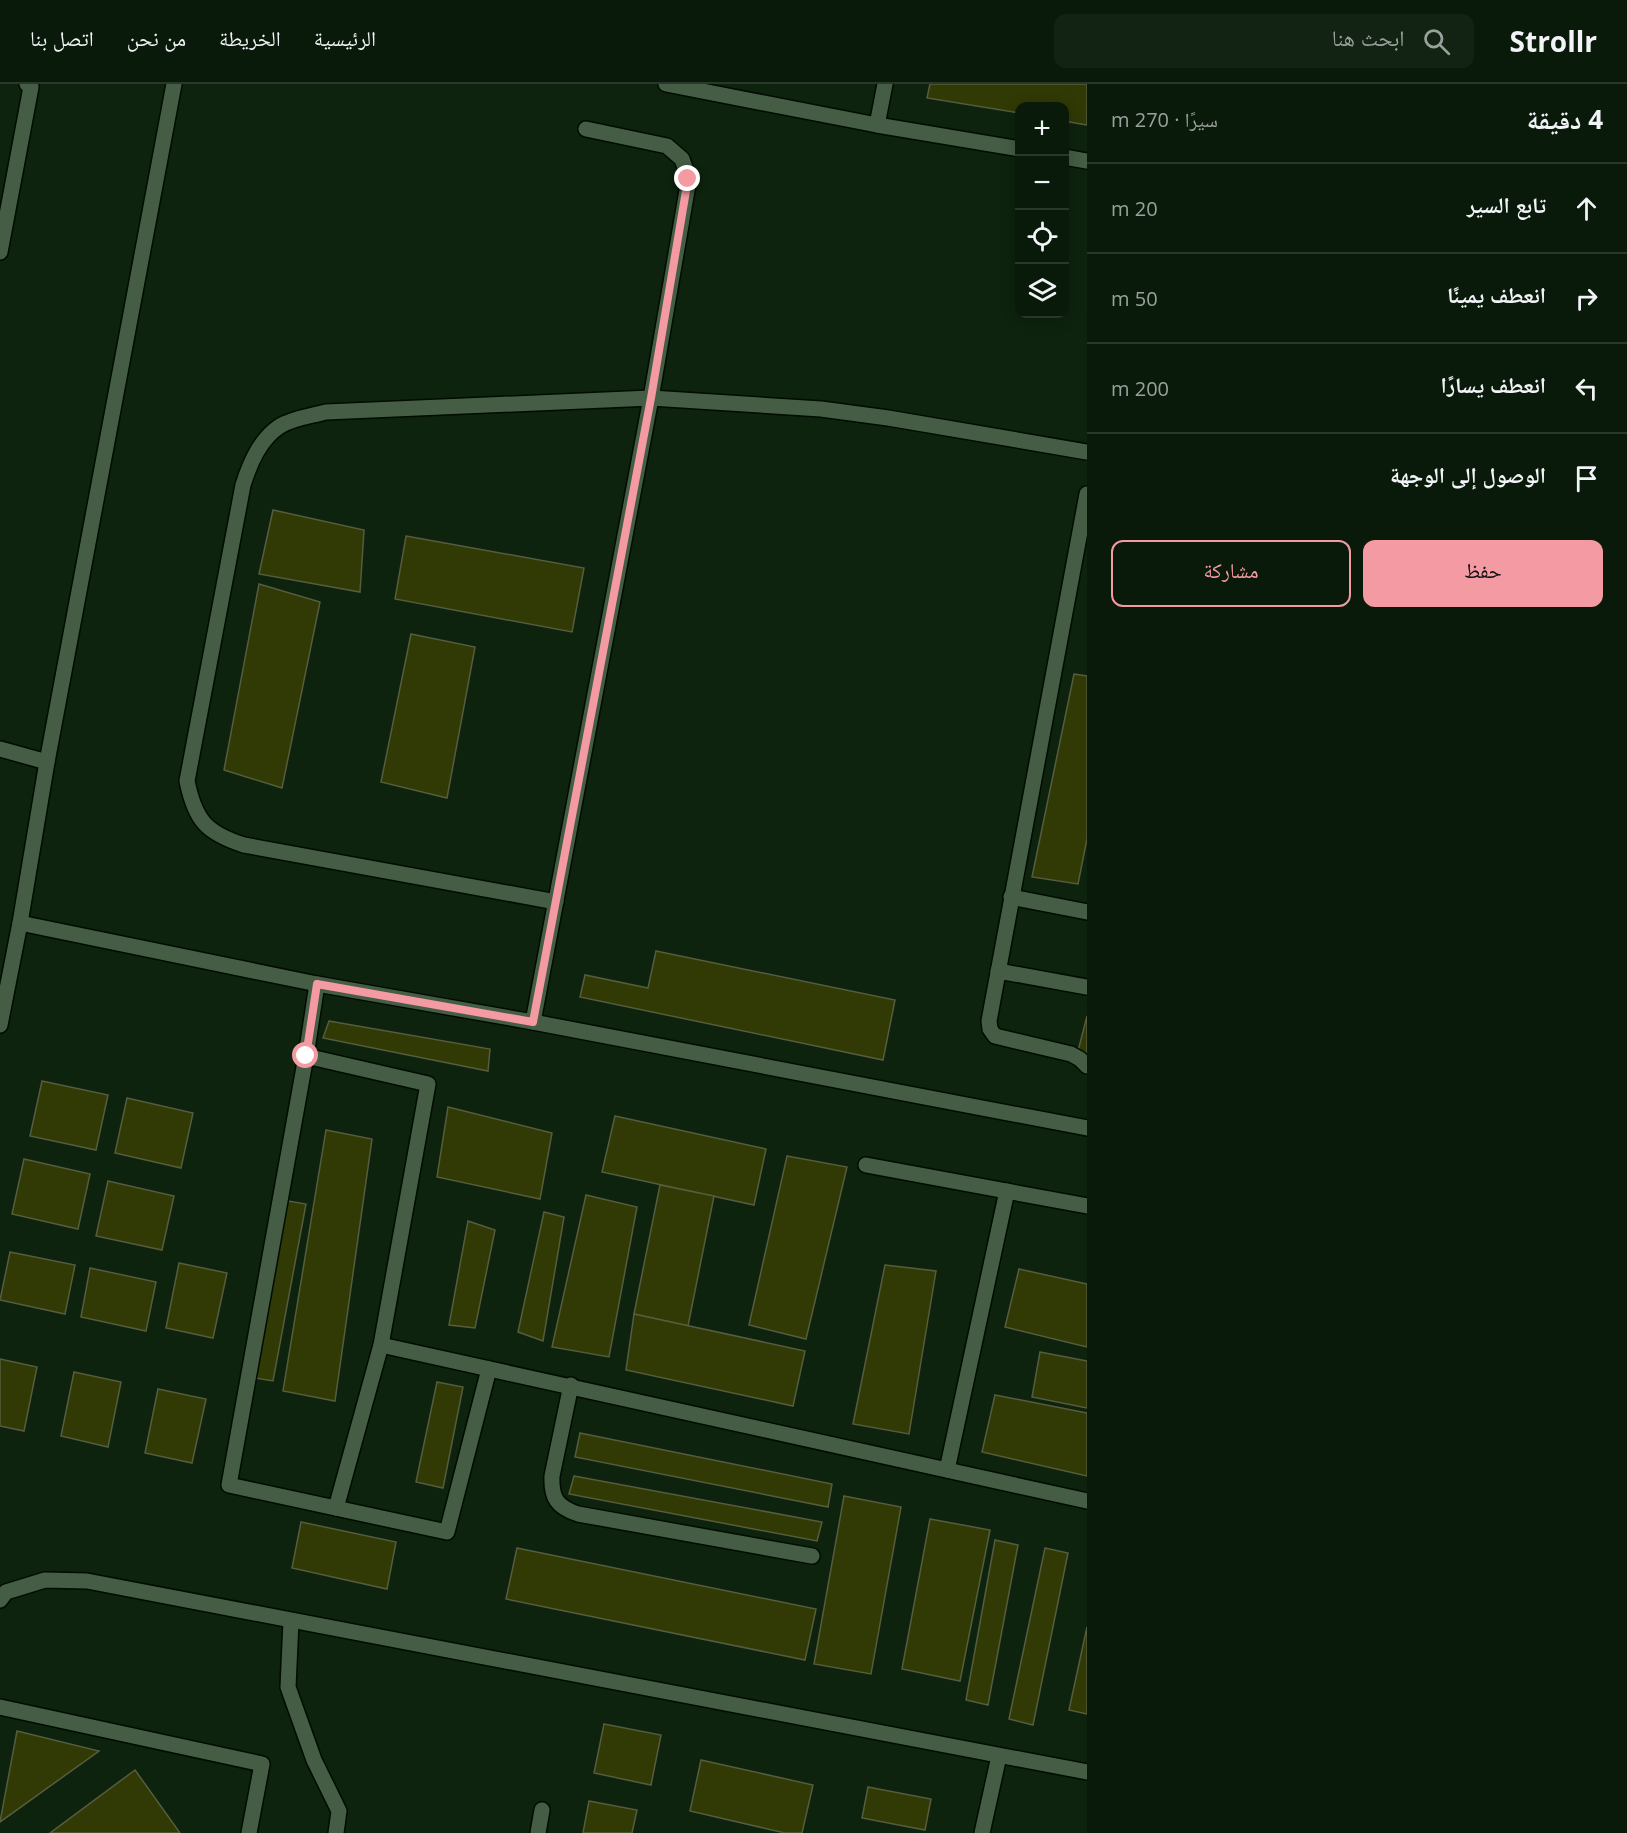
<!DOCTYPE html>
<html lang="ar">
<meta charset="utf-8">
<style>
:root{--surface:#0a1a0a;--page:#132313;--text:#f1f3f6;--muted:#99a19c;--line:#2a382b;--accent:#f49aa2}
body{margin:0;font-family:"Open Sans","Noto Naskh Arabic",sans-serif;background:var(--page);color:var(--text);direction:rtl}
.controls{position:absolute;right:18px;top:18px;display:grid;overflow:hidden;border-radius:12px;box-shadow:0 3px 15px #0003}
.controls button{width:54px;height:54px;display:grid;place-items:center;padding:0;border:0;border-bottom:2px solid var(--line);background:var(--surface);color:var(--text);font:30px sans-serif}
.stop{position:absolute;width:18px;height:18px;margin:-14px;border:4px solid #f49aa2;border-radius:50%;background:#fff}
.stop.end{background:#f49aa2;border-color:#fff;box-shadow:0 2px 6px #0008}
.list{margin:0;padding:0;list-style:none}
h2{display:flex;justify-content:space-between;align-items:center;height:78px;margin:0;padding:0 24px;font-size:26px}
h2 small{font-size:20px;font-weight:400;color:var(--muted)}
.list li{display:grid;grid-template-columns:39px 1fr auto;gap:18px;align-items:center;box-sizing:border-box;height:90px;padding:0 24px;border-top:2px solid var(--line)}
.list b{display:block;font-size:22px;white-space:nowrap}
.list em{font-size:20px;font-style:normal;color:var(--muted)}
.actions{display:flex;gap:12px;padding:18px 24px}
.actions a{flex:1;padding:14px 0;border:2px solid var(--accent);border-radius:12px;text-align:center;font-size:21px;color:var(--accent)}
.actions .main{background:var(--accent);color:#111}
.icon{flex:none;width:33px;height:33px;fill:none;stroke:currentColor;stroke-width:2;stroke-linecap:round;stroke-linejoin:round}
.map{position:relative;flex:none;width:1087px;height:1749px;overflow:hidden;direction:ltr}
header{display:flex;align-items:center;gap:36px;box-sizing:border-box;height:84px;padding:0 30px;background:var(--surface);border-bottom:2px solid var(--line)}
header strong{font-size:28px}
nav{display:flex;gap:33px;margin-inline-start:auto;font-size:21px}
.search{width:420px;height:54px;background:var(--page);display:flex;align-items:center;gap:15px;box-sizing:border-box;padding:0 21px;border-radius:12px;color:var(--muted);font-size:22px}
main{display:flex}
aside{flex:1;background:var(--surface)}
.map>svg:first-child{display:block}
.building{fill:#313905;stroke:#565d3e;stroke-width:1.5}
.lines{fill:none;stroke-linecap:round;stroke-linejoin:round}
.service-casing{stroke:#000c00;stroke-width:18}
.service{stroke:#455d44;stroke-width:15}
.route{stroke:#f49aa2;stroke-width:8}
</style>
<header>
<strong>Strollr</strong>
<div class="search"><svg class="icon" aria-label="search" viewBox="0 0 24 24"><circle cx="10" cy="10" r="6"/><path d="M15 15l6 6"/></svg>ابحث هنا</div>
<nav><a>الرئيسية</a><a>الخريطة</a><a>من نحن</a><a>اتصل بنا</a></nav>
</header>
<main>
<aside>
<h2>4 دقيقة<small>سيرًا · 270 m</small></h2>
<ul class="list">
<li><svg class="icon" aria-label="ahead" viewBox="0 0 24 24"><path d="M12 20V5M6 11l6-6 6 6"/></svg><div><b>تابع السير</b></div><em>20 m</em></li>
<li><svg class="icon" aria-label="right" viewBox="0 0 24 24"><path d="M7 20v-9h11M14 6l5 5-5 5"/></svg><div><b>انعطف يمينًا</b></div><em>50 m</em></li>
<li><svg class="icon" aria-label="left" viewBox="0 0 24 24"><path d="M17 20v-9H6M10 6l-5 5 5 5"/></svg><div><b>انعطف يسارًا</b></div><em>200 m</em></li>
<li><svg class="icon" aria-label="arrive" viewBox="0 0 24 24"><path d="M6 21V4h12l-3 4 3 4H6"/></svg><div><b>الوصول إلى الوجهة</b></div></li>
</ul>
<div class="actions"><a class="main">حفظ</a><a>مشاركة</a></div>
</aside>
<div class="map">
<svg width="1087" height="1749" viewBox="0 0 1087 1749">
<rect width="100%" height="100%" fill="#0d230e"/>
<g class="building">
<polygon points="930,0 1087,0 1087,41 1064,37 1064,22 1020,22 1020,29 927,14"/>
<polygon points="273,426 364,446 360,508 259,490"/>
<polygon points="406,452 584,484 572,548 395,515"/>
<polygon points="259,500 320,518 282,704 224,686"/>
<polygon points="411,550 475,563 447,714 381,698"/>
<polygon points="1074,590 1087,592 1087,755 1078,800 1032,793"/>
<polygon points="656,867 895,916 883,976 580,913 585,891 648,904"/>
<polygon points="1087,932 1087,974 1077,971"/>
<polygon points="329,937 490,965 488,987 323,954"/>
<polygon points="42,997 108,1011 96,1066 30,1052"/>
<polygon points="127,1014 193,1029 181,1084 115,1069"/>
<polygon points="448,1023 552,1049 540,1115 437,1093"/>
<polygon points="615,1032 766,1065 754,1121 602,1088"/>
<polygon points="326,1046 372,1055 335,1317 283,1307"/>
<polygon points="787,1072 847,1083 806,1255 749,1241"/>
<polygon points="24,1075 90,1090 78,1145 12,1130"/>
<polygon points="108,1097 174,1112 162,1166 96,1152"/>
<polygon points="660,1101 714,1112 688,1242 634,1230"/>
<polygon points="586,1111 637,1123 609,1273 552,1263"/>
<polygon points="288,1117 306,1120 273,1297 255,1294"/>
<polygon points="544,1128 564,1133 543,1257 518,1248"/>
<polygon points="468,1137 495,1146 475,1244 449,1241"/>
<polygon points="10,1168 75,1181 65,1230 0,1216"/>
<polygon points="179,1179 227,1189 213,1254 166,1244"/>
<polygon points="885,1181 936,1187 909,1350 853,1340"/>
<polygon points="90,1184 156,1198 146,1247 81,1233"/>
<polygon points="1019,1185 1087,1200 1087,1263 1005,1243"/>
<polygon points="634,1230 805,1267 793,1322 626,1286"/>
<polygon points="1040,1268 1087,1277 1087,1324 1032,1313"/>
<polygon points="0,1275 37,1283 24,1347 0,1342"/>
<polygon points="74,1288 121,1298 108,1363 61,1352"/>
<polygon points="437,1298 463,1303 443,1404 416,1398"/>
<polygon points="158,1305 206,1315 192,1379 145,1369"/>
<polygon points="995,1311 1087,1329 1087,1392 982,1368"/>
<polygon points="580,1349 832,1400 828,1423 575,1373"/>
<polygon points="574,1392 822,1438 817,1457 569,1410"/>
<polygon points="844,1412 901,1423 871,1590 814,1580"/>
<polygon points="930,1435 990,1446 960,1597 902,1585"/>
<polygon points="301,1438 396,1458 387,1505 292,1484"/>
<polygon points="995,1456 1018,1461 988,1621 966,1616"/>
<polygon points="517,1464 816,1525 805,1576 506,1515"/>
<polygon points="1045,1464 1068,1469 1033,1641 1009,1635"/>
<polygon points="1087,1543 1087,1630 1069,1626"/>
<polygon points="604,1640 661,1651 651,1701 594,1689"/>
<polygon points="17,1647 99,1667 0,1738"/>
<polygon points="701,1676 813,1701 802,1749 785,1749 690,1727"/>
<polygon points="135,1686 180,1749 50,1749"/>
<polygon points="868,1703 931,1715 925,1746 862,1734"/>
<polygon points="589,1717 637,1726 632,1749 583,1749"/>
</g>
<g class="lines">
<defs>
<g id="service">
<polyline points="666,0 877,41 1020,65"/>
<polyline points="877,41 885,0"/>
<polyline points="1064,73 1087,77"/>
<polyline points="0,168 31,3 27,0"/>
<polyline points="1087,410 989,937 990,945 995,952 1071,970 1080,975 1087,982"/>
<polyline points="0,665 47,678"/>
<polyline points="1011,813 1087,828"/>
<path d="M556 818 244 761C206 749 195 736 187 697L243 401C250 379 260 355 280 342 293 334 311 332 326 328L651 314 821 325 888 334 1087 368"/>
<polyline points="20,839 317,900 533,938 1087,1044"/>
<polyline points="998,887 1087,903"/>
<polyline points="317,900 306,972 229,1401 447,1448 489,1285"/>
<polyline points="533,938 651,314 689,95 682,75 667,62 586,45"/>
<polyline points="0,941 20,839 47,678 174,0"/>
<polyline points="306,972 428,1000 381,1261 336,1424"/>
<polyline points="866,1081 1087,1122"/>
<polyline points="381,1261 1087,1417"/>
<path d="M571 1301 552 1392C551 1414 557 1423 578 1430L812 1472"/>
<polyline points="947,1386 1007,1107"/>
<polyline points="0,1516 6,1508 45,1496 87,1497 1087,1688"/>
<polyline points="291,1537 288,1603 314,1676 339,1727 336,1749"/>
<polyline points="0,1623 262,1680 249,1749"/>
<polyline points="538,1749 542,1726"/>
<polyline points="982,1749 999,1672"/>
</g>
</defs>
<use href="#service" class="service-casing"/>
<use href="#service" class="service"/>
</g>
<g class="lines">
<polyline class="route" points="306,972 317,900 533,938 651,314 688,95"/>
</g>
</svg>
<div class="controls">
<button>+</button>
<button>−</button>
<button><svg class="icon" aria-label="locate" viewBox="0 0 24 24"><circle cx="12" cy="12" r="6"/><path d="M12 2v4M12 18v4M2 12h4M18 12h4"/></svg></button>
<button><svg class="icon" aria-label="layers" viewBox="0 0 24 24"><path d="M12 4l9 5-9 5-9-5zM3 14l9 5 9-5"/></svg></button>
</div>
<div class="stop" style="left:306px;top:972px"></div>
<div class="stop end" style="left:688px;top:95px"></div>
</div>
</main>
